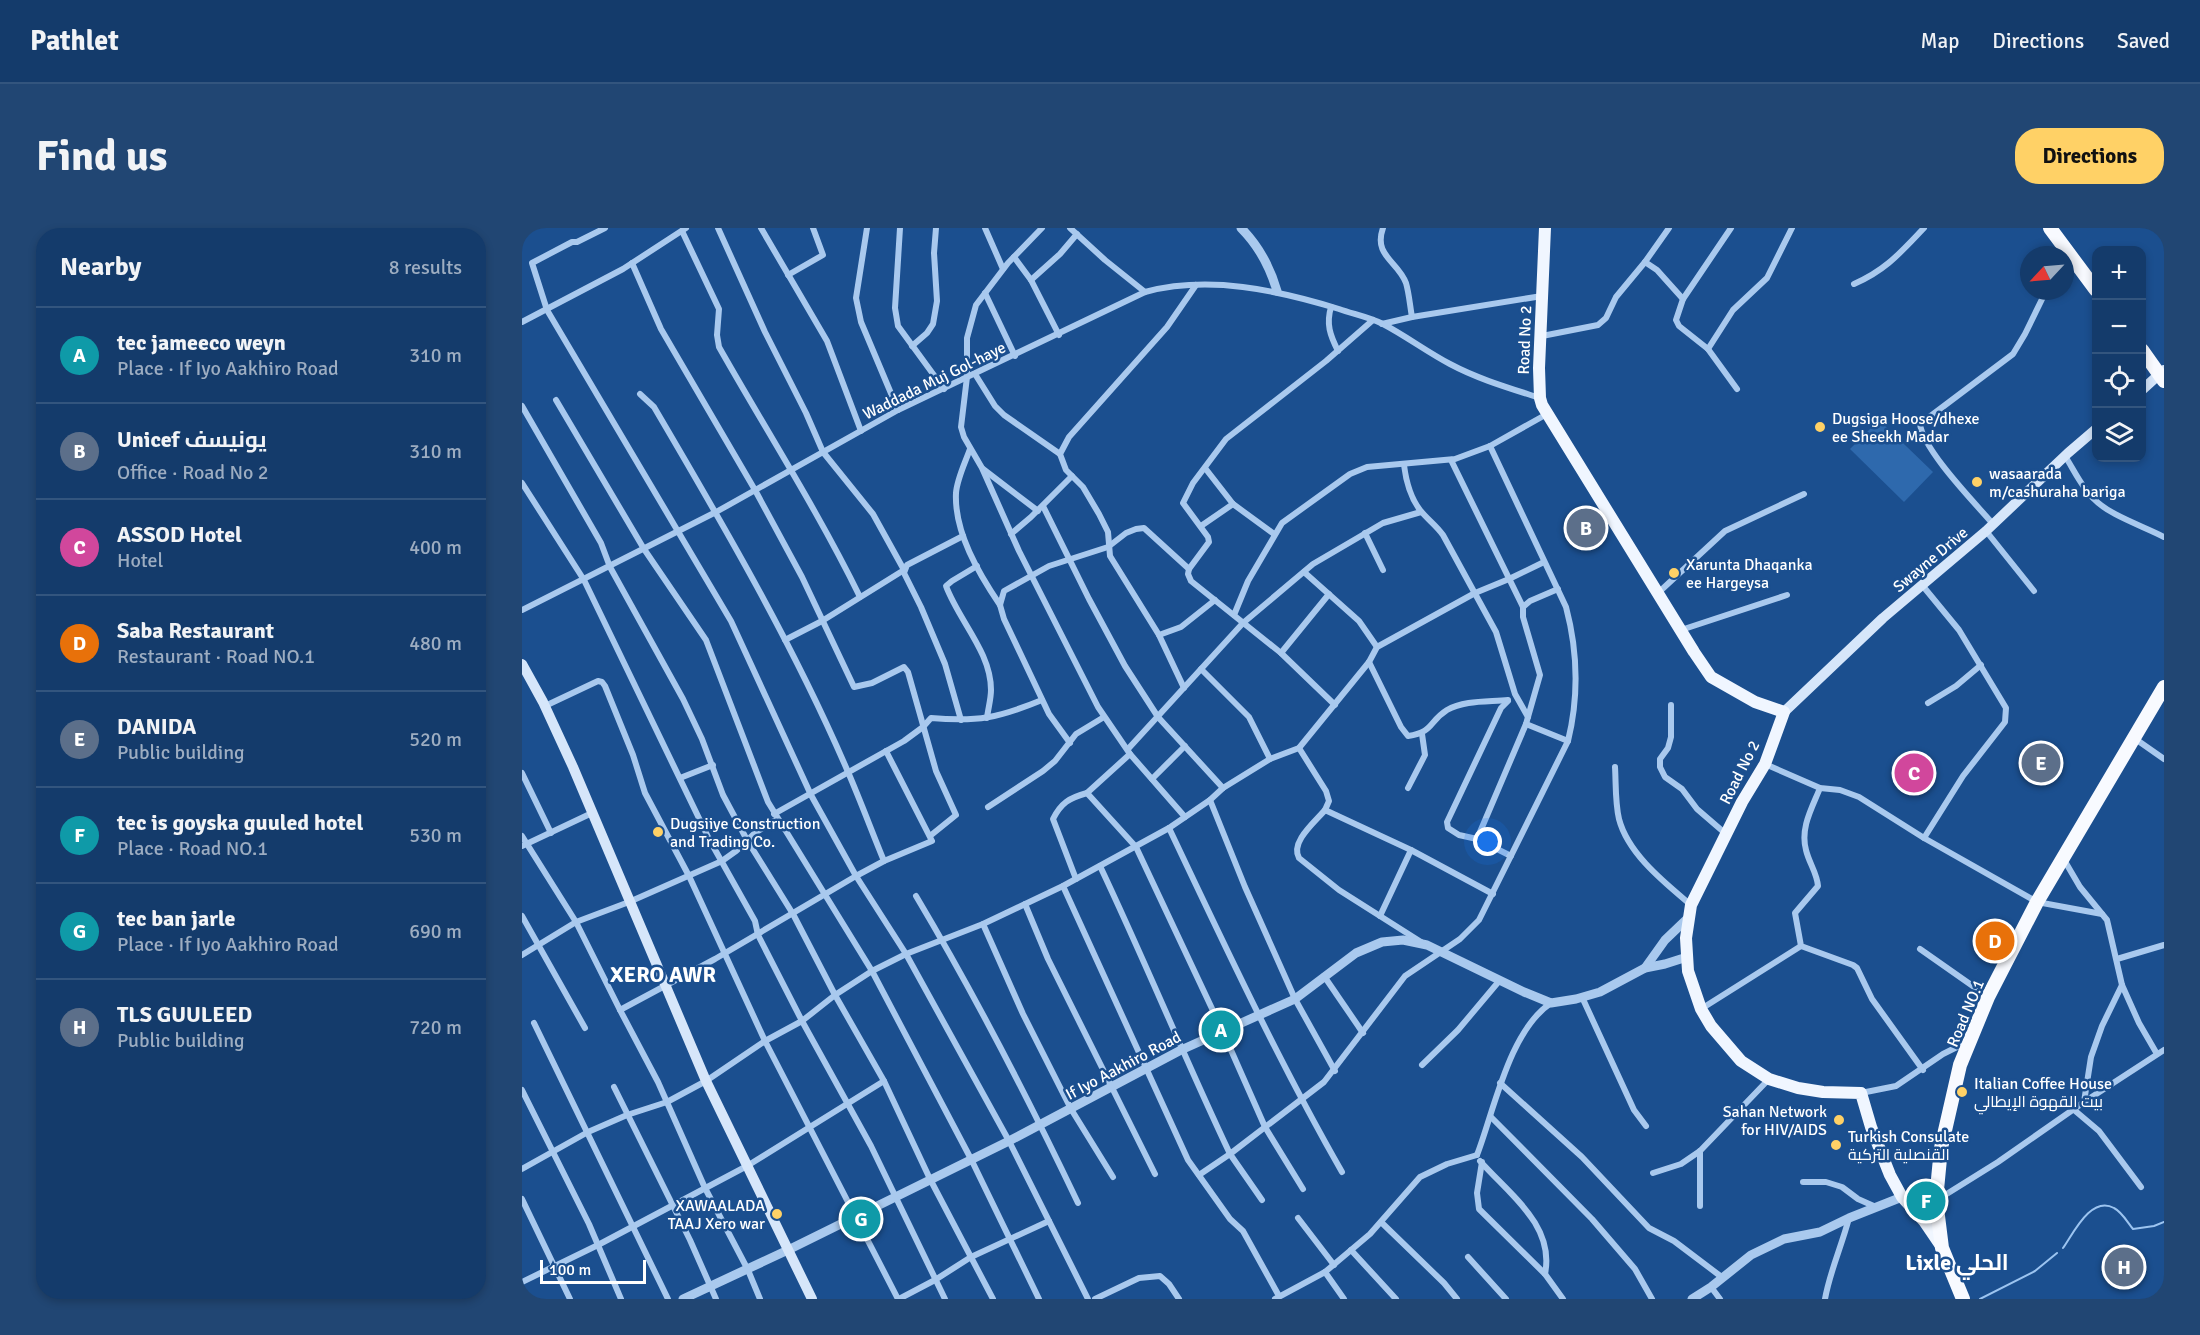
<!DOCTYPE html>
<meta charset="utf-8">
<style>
:root{--surface:#143b6b;--page:#214673;--text:#f1f3f6;--muted:#9dadc1;--line:#33557e;--accent:#ffd166}
body{margin:0;font-family:Signika,Cairo,sans-serif;background:var(--page);color:var(--text)}
.controls{position:absolute;right:18px;top:18px;display:grid;overflow:hidden;border-radius:12px;box-shadow:0 3px 9px #0003}
.controls button{width:54px;height:54px;display:grid;place-items:center;padding:0;border:0;border-bottom:2px solid var(--line);background:var(--surface);color:var(--text);font:30px sans-serif}
.compass{position:absolute;left:1498px;top:18px;width:54px;height:54px;border-radius:50%;background:var(--surface);box-shadow:0 3px 9px #0003;rotate:244deg}
.scale{position:absolute;left:18px;bottom:15px;width:106px;box-sizing:border-box;padding-left:6px;border:3px solid #fff;border-top:0;font-size:16px;line-height:21px;white-space:nowrap;color:#fff;-webkit-text-stroke:4px #1b4f8f;paint-order:stroke}
.you{position:absolute;left:966px;top:614px;width:21px;height:21px;margin:-15px;border:4px solid #fff;border-radius:50%;background:#1a73e8;box-shadow:0 0 0 9px #1a73e833}
.badge{display:grid;place-items:center;width:39px;height:39px;border-radius:50%;background:var(--accent);color:#fff;font-size:20px;font-weight:700}
.pin{position:absolute;translate:-50% -50%;border:3px solid #fff;box-shadow:0 2px 6px #0006}
.list{margin:0;padding:0;list-style:none}
h2{display:flex;justify-content:space-between;align-items:center;height:78px;margin:0;padding:0 24px;font-size:26px}
h2 small{font-size:20px;font-weight:400;color:var(--muted)}
.list li{display:grid;grid-template-columns:39px 1fr auto;gap:18px;align-items:center;box-sizing:border-box;height:96px;padding:0 24px;border-top:2px solid var(--line)}
.list b{display:block;font-size:22px;white-space:nowrap}
.list p{margin:0;font-size:20px;white-space:nowrap;color:var(--muted)}
.list em{font-size:20px;font-style:normal;color:var(--muted)}
.icon{flex:none;width:33px;height:33px;fill:none;stroke:currentColor;stroke-width:2;stroke-linecap:round;stroke-linejoin:round}
.map{position:relative;flex:none;width:1642px;height:1071px;overflow:hidden;border-radius:24px}
header{display:flex;align-items:center;gap:36px;box-sizing:border-box;height:84px;padding:0 30px;background:var(--surface);border-bottom:2px solid var(--line)}
header strong{font-size:28px}
nav{display:flex;gap:33px;margin-inline-start:auto;font-size:21px}
.intro{display:flex;align-items:center;justify-content:space-between;box-sizing:border-box;height:144px;padding:0 36px}
h1{margin:0;font-size:42px}
.button{padding:15px 27px;border-radius:24px;background:var(--accent);color:#111;font-size:21px;font-weight:700}
main{display:flex;gap:36px;padding:0 36px}
aside{flex:1;background:var(--surface);border-radius:24px;box-shadow:0 3px 9px #0003}
.map>svg:first-child{display:block}
.green{fill:#2e69ad}
.lines{fill:none;stroke-linecap:round;stroke-linejoin:round}
.stream{stroke:#9cc4f0;stroke-width:2}
.minor{stroke:#a9c9ee;stroke-width:6}
.tertiary{stroke:#a9c9ee;stroke-width:9}
.secondary{stroke:#d6e6fa;stroke-width:10}
.primary{stroke:#f0f6ff;stroke-width:12}
.trunk{stroke:#f8faff;stroke-width:14}
.poi-dot{fill:#ffd166;stroke:#1b4f8f;stroke-width:2}
.labels{text-anchor:middle;stroke-width:5;stroke-linejoin:round;paint-order:stroke}
.street-label{font-size:16px;fill:#fff;stroke:#1b4f8f}
.poi-label{font-size:16px;fill:#fff;stroke:#1b4f8f;text-anchor:start}
.district-label{font-size:22px;font-weight:bold;fill:#fff;stroke:#1b4f8f}
</style>
<header>
<strong>Pathlet</strong>
<nav><a>Map</a><a>Directions</a><a>Saved</a></nav>
</header>
<div class="intro"><h1>Find us</h1><a class="button">Directions</a></div>
<main>
<aside>
<h2>Nearby<small>8 results</small></h2>
<ul class="list">
<li><span class="badge" style="background:#0f9aa8">A</span><div><b>tec jameeco weyn</b><p>Place · If Iyo Aakhiro Road</p></div><em>310 m</em></li>
<li><span class="badge" style="background:#5c6f8a">B</span><div><b>Unicef يونيسف</b><p>Office · Road No 2</p></div><em>310 m</em></li>
<li><span class="badge" style="background:#d1479c">C</span><div><b>ASSOD Hotel</b><p>Hotel</p></div><em>400 m</em></li>
<li><span class="badge" style="background:#e8710a">D</span><div><b>Saba Restaurant</b><p>Restaurant · Road NO.1</p></div><em>480 m</em></li>
<li><span class="badge" style="background:#5c6f8a">E</span><div><b>DANIDA</b><p>Public building</p></div><em>520 m</em></li>
<li><span class="badge" style="background:#0f9aa8">F</span><div><b>tec is goyska guuled hotel</b><p>Place · Road NO.1</p></div><em>530 m</em></li>
<li><span class="badge" style="background:#0f9aa8">G</span><div><b>tec ban jarle</b><p>Place · If Iyo Aakhiro Road</p></div><em>690 m</em></li>
<li><span class="badge" style="background:#5c6f8a">H</span><div><b>TLS GUULEED</b><p>Public building</p></div><em>720 m</em></li>
</ul>
</aside>
<div class="map">
<svg width="1642" height="1071" viewBox="0 0 1642 1071">
<rect width="100%" height="100%" fill="#1b4f8f"/>
<polygon class="green" points="1357,192 1411,244 1382,274 1328,221"/>
<g class="lines">
<g class="stream">
<path d="M1541 1020C1551 1006 1569 967 1592 980 1600 984 1606 995 1611 1001L1632 998 1642 994"/>
<polyline points="1458,1071 1513,1043 1535,1025"/>
</g>
<g class="minor">
<polyline points="83,0 55,14 50,14 10,35 25,82 209,393 289,567 334,648 193,731 98,782"/>
<polyline points="196,0 243,104 284,185 301,224 351,286 382,342 300,393 263,412"/>
<polyline points="239,0 305,113 339,203"/>
<polyline points="345,0 334,70 339,94 376,182"/>
<polyline points="378,0 373,80 376,98 422,161"/>
<polyline points="463,0 481,41"/>
<polyline points="520,0 486,35 454,77 445,110 445,149 439,199 442,209 460,240 497,323 576,479 608,526 663,589"/>
<polyline points="548,0 583,32 623,64"/>
<path d="M861 0C851 28 876 33 884 55 887 65 888 78 890 89"/>
<polyline points="1209,0 1161,71 1154,92 1157,98 1186,121 1215,161"/>
<path d="M160 3 197 81 195 107 197 119C244 202 296 283 338 369"/>
<polyline points="492,29 509,52 537,107"/>
<polyline points="1123,34 1135,42 1161,71"/>
<polyline points="110,35 139,101 233,262 280,349 332,459 350,455 382,439 386,444 414,543 434,587 408,608"/>
<polyline points="266,47 301,27 291,0"/>
<polyline points="509,52 538,26 555,6"/>
<path d="M1332 56C1364 42 1378 25 1402 0"/>
<polyline points="463,65 493,128"/>
<path d="M809 79C804 96 808 107 816 123"/>
<polyline points="0,94 101,41 164,0"/>
<polyline points="860,96 890,89 1020,68"/>
<polyline points="1020,108 1076,97 1084,90 1094,69 1123,34 1147,0"/>
<polyline points="390,118 405,105 411,96 415,73 412,25 414,0"/>
<polyline points="1186,121 1211,82 1245,50 1270,0"/>
<polyline points="453,146 473,178 482,187 538,226"/>
<path d="M118 166 132 179C202 298 272 418 326 544 339 574 350 604 362 633L334 648 384 726 487 913 566 1071"/>
<polyline points="34,172 122,321 184,412 246,574 350,743 449,931 517,1071"/>
<polyline points="0,178 79,315 88,339 161,471 180,511 201,567 225,612 271,686 313,767 362,853 408,951 471,1071"/>
<path d="M448 221C443 235 435 251 434 265 432 304 457 346 478 377"/>
<path d="M1543 228C1552 242 1560 260 1572 271 1587 287 1621 298 1642 309"/>
<polyline points="929,232 1001,379 1001,389 1018,447 1004,496 955,611 989,628"/>
<path d="M882 237C884 253 888 269 898 282 905 291 914 297 921 307L974 404 993 466 1006 489"/>
<polyline points="683,240 711,276 752,306"/>
<polyline points="461,241 516,283"/>
<polyline points="0,255 62,352 187,611 233,693 236,707 280,793 349,918 423,1071"/>
<polyline points="521,278 567,371 603,438 636,489 701,560"/>
<path d="M1471 296C1453 275 1401 222 1398 196L1491 126 1503 106 1524 63"/>
<polyline points="679,298 711,276"/>
<polyline points="1464,303 1512,363"/>
<polyline points="843,305 861,342"/>
<polyline points="489,306 509,289 550,248"/>
<path d="M455 338 430 353 424 358C437 393 469 424 469 462 469 471 466 481 465 490"/>
<polyline points="782,344 837,393 855,419"/>
<polyline points="1400,357 1437,402 1484,480 1483,494 1441,548 1402,610"/>
<polyline points="1136,365 1203,303 1282,266"/>
<polyline points="1001,379 1008,373 1036,361"/>
<path d="M0 382 194 284 376 182 623 64C687 47 755 62 817 81 831 86 847 89 861 96 884 108 905 124 928 136 956 151 987 160 1018 170"/>
<polyline points="712,387 726,353 760,295 828,246 845,239 933,231 968,218 1025,186"/>
<polyline points="1159,402 1265,367"/>
<polyline points="637,407 659,399 693,372"/>
<polyline points="759,425 807,366"/>
<path d="M847 434 879 499 886 508C912 504 906 494 925 482 942 472 967 474 986 472"/>
<polyline points="679,441 727,489 748,531"/>
<polyline points="662,460 637,407 588,328 586,304 577,286 561,259 544,242 538,226 547,209 645,99 674,57"/>
<polyline points="1406,475 1434,458 1459,437"/>
<polyline points="813,477 759,425 669,353 666,346 667,341 687,314 686,309 661,275 671,255 704,211 804,133 851,92"/>
<polyline points="1149,477 1149,509 1146,520 1138,531 1138,539 1143,549 1160,561 1175,581 1204,606"/>
<polyline points="23,478 76,453 80,454 83,458 111,527 123,565 167,648 243,813 376,1071"/>
<polyline points="439,492 423,436 399,379 382,345 385,337 441,308"/>
<polyline points="1004,496 1046,513"/>
<polyline points="1612,510 1642,531"/>
<polyline points="548,515 527,486 482,391 478,377 482,363 527,338 586,319 604,305 614,301 622,300 667,341"/>
<polyline points="777,520 804,563 807,573 803,582 889,622 971,666"/>
<polyline points="606,521 721,395 791,336 861,295 899,284"/>
<polyline points="608,526 565,565 614,619 701,804 743,899 781,961"/>
<polyline points="1243,536 1298,560 1318,562 1337,569 1402,610 1515,674 1580,686"/>
<path d="M1093 539C1094 555 1093 574 1097 591 1106 626 1143 655 1169 677"/>
<polyline points="0,545 29,605"/>
<polyline points="158,550 191,537"/>
<polyline points="630,551 663,518"/>
<polyline points="886,560 903,527 900,506"/>
<path d="M1298 560C1290 580 1278 600 1284 622 1287 635 1295 645 1296 658L1273 685 1279 718 1331 737 1335 740 1350 771 1401 842"/>
<polyline points="688,572 723,659 773,771 813,843"/>
<polyline points="466,579 521,543 533,533 554,506 582,489"/>
<path d="M803 582C793 594 768 614 777 630L817 662 899 714"/>
<path d="M252 586 382 513 401 499 409 490C456 494 476 490 520 472"/>
<path d="M647 600C702 716 756 832 820 944"/>
<polyline points="0,608 54,694 98,782 136,854 183,960 226,1042 238,1071"/>
<polyline points="955,611 937,607 926,600 925,594 979,480 986,473"/>
<polyline points="0,618 70,585"/>
<polyline points="1541,630 1558,659 1585,692 1600,757 1617,795 1635,826"/>
<polyline points="362,633 410,613 364,523"/>
<path d="M578 638C623 733 663 831 708 926L802 854 883 748 938 711 957 692 1046 513C1057 468 1056 424 1044 379L968 218"/>
<path d="M554 651 531 591C539 575 547 570 565 565"/>
<polyline points="541,658 666,932 708,991 721,1003 757,1068"/>
<path d="M394 668C453 767 506 870 556 975"/>
<polyline points="503,676 526,731 633,946"/>
<polyline points="0,688 63,800"/>
<polyline points="858,688 889,622"/>
<polyline points="461,696 501,786 549,881 591,949"/>
<polyline points="1398,721 1465,768"/>
<polyline points="0,727 54,694 107,674 200,633 214,623 233,605 255,591"/>
<polyline points="1595,731 1642,717"/>
<polyline points="802,748 841,805"/>
<polyline points="1060,769 1112,882 1124,898"/>
<polyline points="1179,781 1279,718"/>
<polyline points="12,795 146,1071"/>
<polyline points="900,837 936,802 978,752"/>
<polyline points="978,855 1060,929 1127,1000 1152,1013 1201,1050"/>
<polyline points="92,859 168,1012 194,1071"/>
<polyline points="0,862 67,996 99,1071"/>
<polyline points="1339,865 1374,858 1421,826 1445,814"/>
<polyline points="1562,874 1569,829 1580,798 1600,757"/>
<polyline points="1551,881 1577,903 1619,959"/>
<polyline points="969,889 1070,991 1113,1041 1130,1071"/>
<polyline points="1178,923 1178,978"/>
<path d="M955 927C972 883 987 803 1029 775"/>
<path d="M958 933C987 966 1033 997 1023 1046"/>
<polyline points="960,934 955,965 957,981 1023,1046 1041,1071"/>
<polyline points="0,941 66,904 105,887 145,874 184,853 243,813 280,793 313,767 350,743 384,726 461,696 541,658 647,600 688,572 701,560 748,531 777,520 847,434 855,419 953,365 987,351 1022,334"/>
<polyline points="1131,945 1159,936 1178,923 1247,851"/>
<polyline points="677,947 708,926 740,972"/>
<polyline points="1281,954 1304,954 1320,959 1336,971 1354,979"/>
<polyline points="0,971 48,1071"/>
<polyline points="1415,972 1476,934 1562,874 1642,822"/>
<polyline points="776,990 812,1037"/>
<polyline points="859,994 922,1055 935,1071"/>
<polyline points="829,1022 874,1071"/>
<polyline points="946,1029 984,1071"/>
<polyline points="803,1044 822,1071"/>
<polyline points="0,1054 76,1017 225,938 362,853"/>
<polyline points="1189,1059 1198,1071"/>
<polyline points="377,1071 413,1052 449,1029 527,993"/>
<polyline points="573,1071 617,1050 638,1048 647,1056 657,1071"/>
<polyline points="753,1071 803,1044 848,1006 898,949 925,936 955,927"/>
<path d="M1303 1071C1308 1043 1320 1017 1327 990"/>
</g>
<g class="tertiary">
<path d="M719 0C737 18 748 39 755 63"/>
<polyline points="1123,740 1143,712 1166,690"/>
<polyline points="161,1071 266,1022 487,913 659,822 773,771 834,725 860,714 881,712 905,717 1002,764 1029,775 1054,771 1078,764 1123,740 1143,736 1165,729"/>
<polyline points="1170,1071 1189,1059 1229,1027 1262,1011 1298,1004 1327,990 1380,969"/>
</g>
<g class="secondary">
<polyline points="1620,162 1642,142"/>
<polyline points="0,436 21,474 51,539 184,853 290,1071"/>
<polyline points="1262,484 1361,390 1464,303 1546,225 1574,201"/>
</g>
<polyline class="primary" points="1023,0 1017,140 1018,170 1020,177 1172,424 1189,449 1233,474 1262,484 1243,536 1220,574 1169,677 1164,710 1166,743 1179,781 1189,798 1219,833 1247,851 1276,860 1301,864 1339,865 1349,899 1368,947 1380,969 1402,993 1419,1018"/>
<g class="trunk">
<polyline points="1528,0 1574,62"/>
<polyline points="1620,122 1642,153"/>
<polyline points="1392,981 1402,979 1414,972"/>
<polyline points="1441,1071 1420,1020 1414,972 1419,920 1438,837 1466,769 1515,674 1642,459"/>
</g>
</g>
<g class="poi-dot">
<circle cx="1298" cy="199" r="6"/>
<circle cx="1455" cy="254" r="6"/>
<circle cx="1152" cy="345" r="6"/>
<circle cx="136" cy="604" r="6"/>
<circle cx="1440" cy="864" r="6"/>
<circle cx="1317" cy="892" r="6"/>
<circle cx="1314" cy="917" r="6"/>
<circle cx="255" cy="986" r="6"/>
</g>
<g class="labels">
<g class="street-label">
<text transform="translate(1002 112) rotate(-88)" y="6">Road No 2</text>
<text transform="translate(412 152) rotate(-26)" y="6">Waddada Muj Gol-haye</text>
<text transform="translate(1408 331) rotate(-40)" y="6">Swayne Drive</text>
<text transform="translate(1217 544) rotate(-63)" y="6">Road No 2</text>
<text transform="translate(1443 785) rotate(-67)" y="6">Road NO.1</text>
<text transform="translate(601 837) rotate(-28)" y="6">If Iyo Aakhiro Road</text>
</g>
<g class="poi-label">
<text x="1310" y="196">Dugsiga Hoose/dhexe<tspan x="1310" dy="18">ee Sheekh Madar</tspan></text>
<text x="1467" y="251">wasaarada<tspan x="1467" dy="18">m/cashuraha bariga</tspan></text>
<text x="1164" y="342">Xarunta Dhaqanka<tspan x="1164" dy="18">ee Hargeysa</tspan></text>
<text x="148" y="601">Dugsiiye Construction<tspan x="148" dy="18">and Trading Co.</tspan></text>
<text x="1452" y="861">Italian Coffee House<tspan x="1452" dy="18">بيت القهوة الإيطالي</tspan></text>
<text x="1305" y="889" text-anchor="end">Sahan Network<tspan x="1305" dy="18">for HIV/AIDS</tspan></text>
<text x="1326" y="914">Turkish Consulate<tspan x="1326" dy="18">القنصلية التركية</tspan></text>
<text x="243" y="983" text-anchor="end">XAWAALADA<tspan x="243" dy="18">TAAJ Xero war</tspan></text>
</g>
<g class="district-label">
<text x="141" y="754">XERO AWR</text>
<text x="1435" y="1042">Lixle الحلي</text>
</g>
</g>
</svg>
<div class="controls">
<button>+</button>
<button>−</button>
<button><svg class="icon" aria-label="locate" viewBox="0 0 24 24"><circle cx="12" cy="12" r="6"/><path d="M12 2v4M12 18v4M2 12h4M18 12h4"/></svg></button>
<button><svg class="icon" aria-label="layers" viewBox="0 0 24 24"><path d="M12 4l9 5-9 5-9-5zM3 14l9 5 9-5"/></svg></button>
</div>
<svg class="compass" viewBox="-18 -18 36 36"><path d="M0-13l5 13h-10z" fill="#e53935"/><path d="M0 13l5-13h-10z" fill="#9dadc1"/></svg>
<div class="scale">100 m</div>
<div class="you"></div>
<div class="pin badge" style="left:699px;top:802px;background:#0f9aa8">A</div>
<div class="pin badge" style="left:1064px;top:300px;background:#5c6f8a">B</div>
<div class="pin badge" style="left:1392px;top:545px;background:#d1479c">C</div>
<div class="pin badge" style="left:1473px;top:713px;background:#e8710a">D</div>
<div class="pin badge" style="left:1519px;top:535px;background:#5c6f8a">E</div>
<div class="pin badge" style="left:1404px;top:973px;background:#0f9aa8">F</div>
<div class="pin badge" style="left:339px;top:991px;background:#0f9aa8">G</div>
<div class="pin badge" style="left:1602px;top:1039px;background:#5c6f8a">H</div>
</div>
</main>
